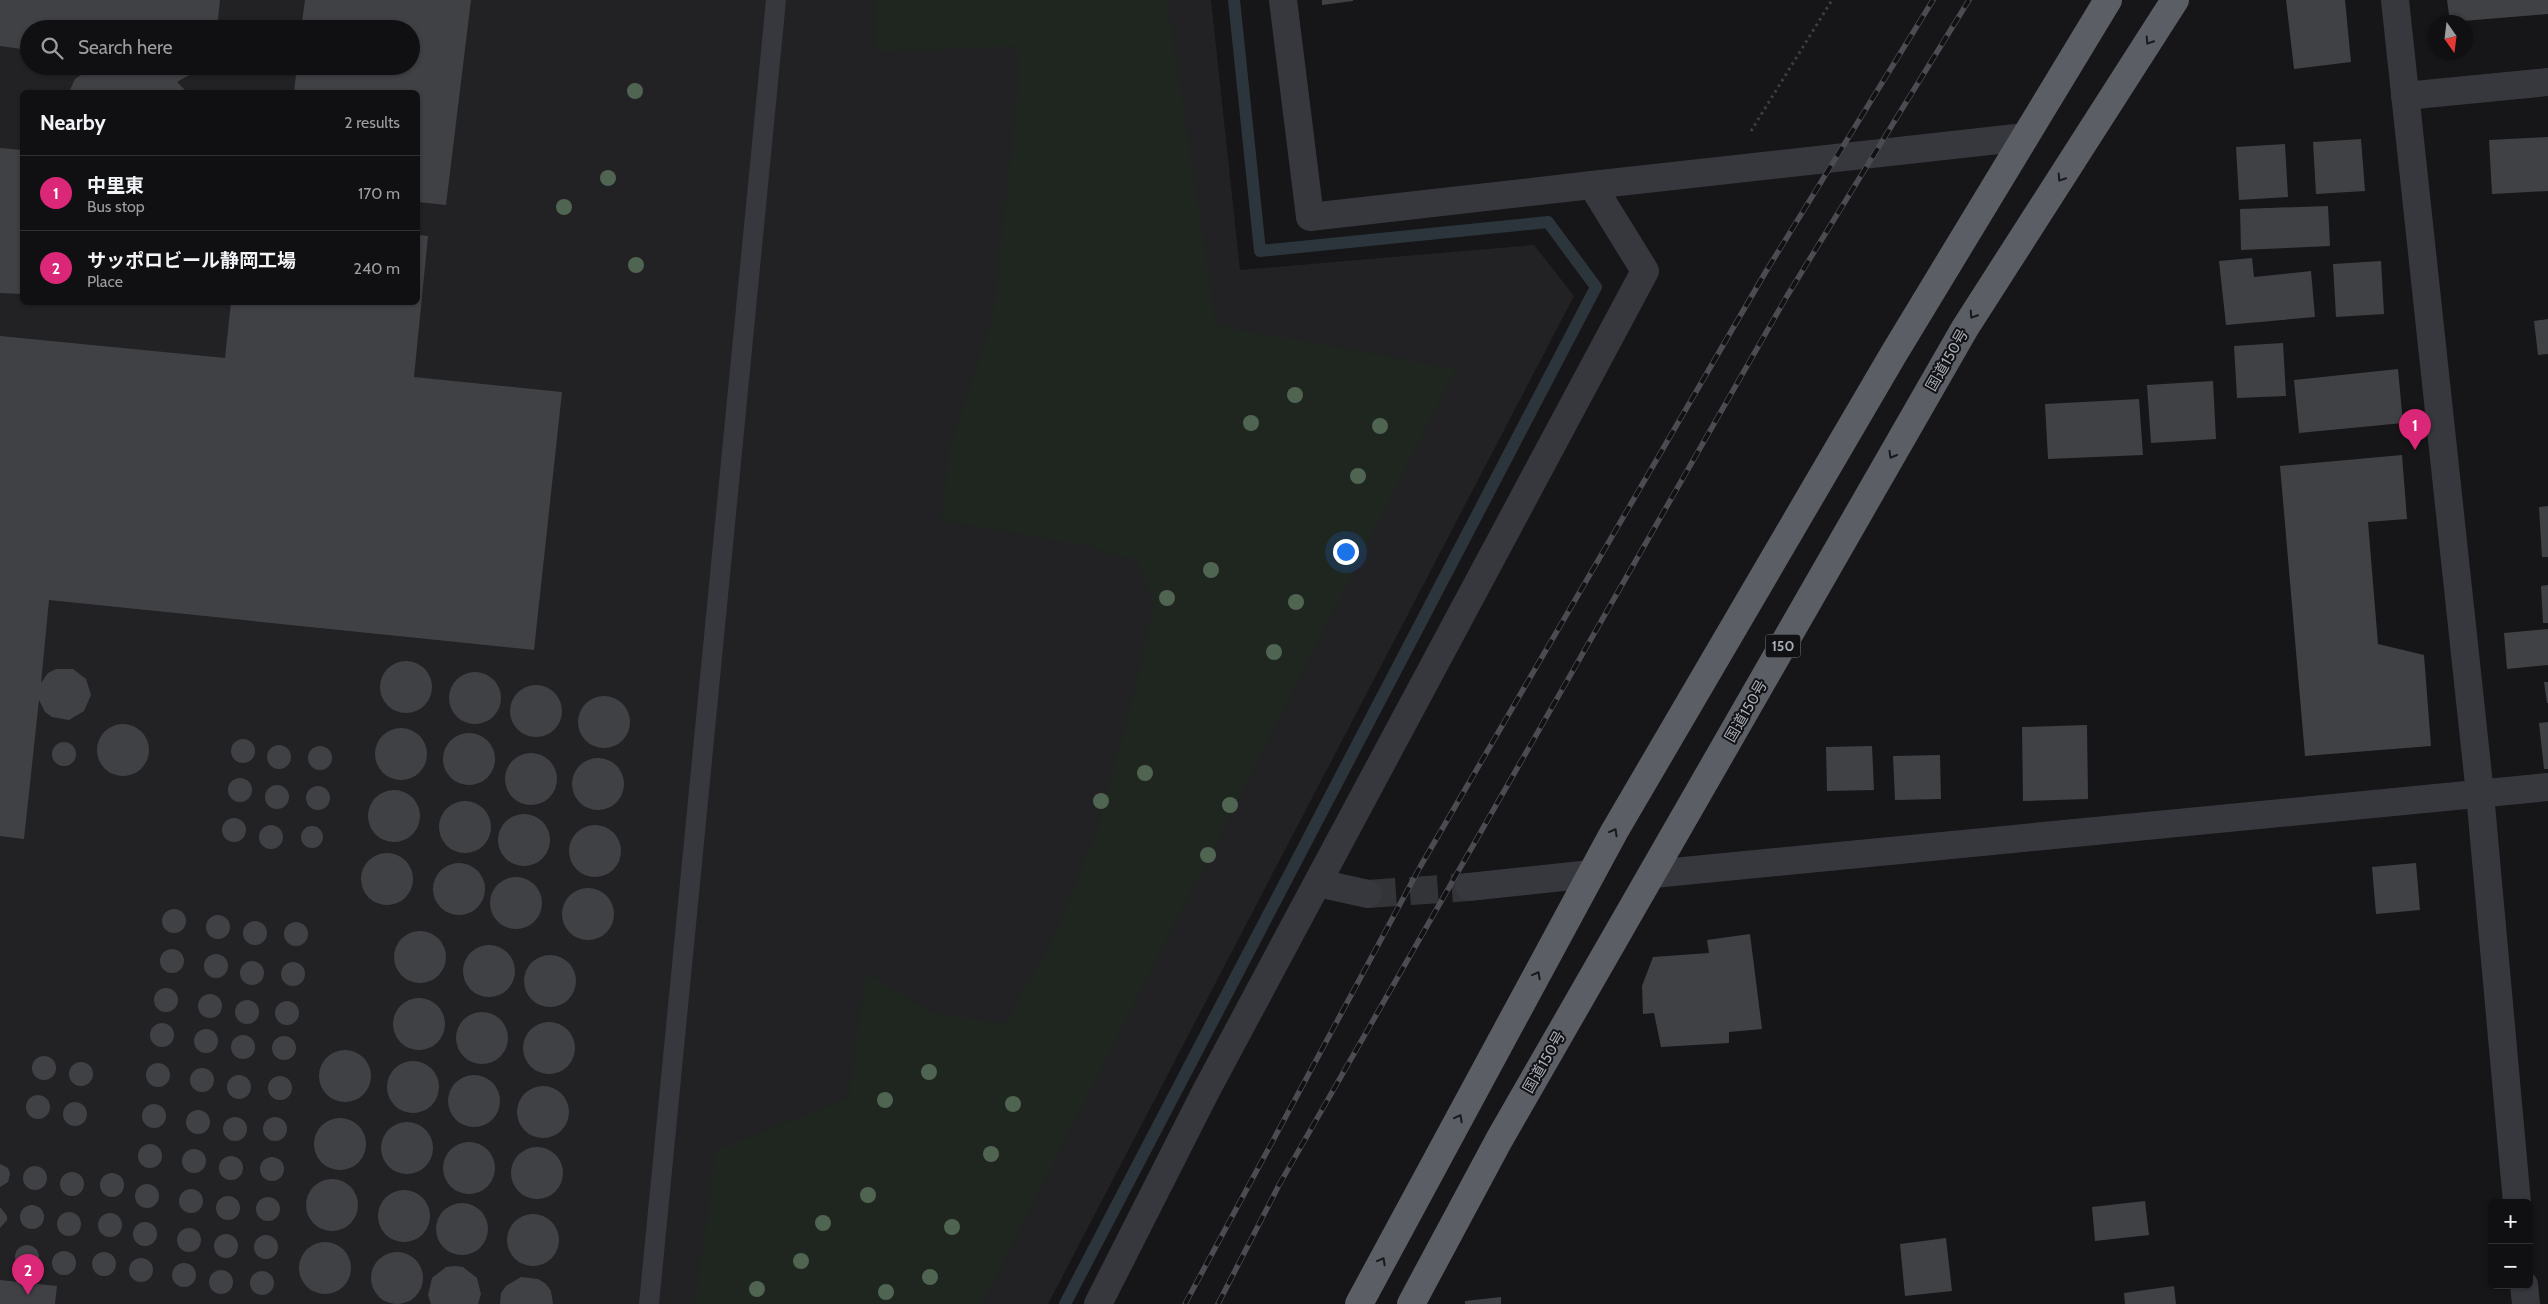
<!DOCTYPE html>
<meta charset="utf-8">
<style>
:root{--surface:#101012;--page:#19191b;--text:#f1f3f6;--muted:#9c9d9f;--line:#303032;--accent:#db2777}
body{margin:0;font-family:Cabin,"Noto Sans JP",sans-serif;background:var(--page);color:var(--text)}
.controls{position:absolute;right:15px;bottom:15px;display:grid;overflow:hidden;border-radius:8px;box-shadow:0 1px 4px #0004}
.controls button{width:45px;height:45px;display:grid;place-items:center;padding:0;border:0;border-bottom:1px solid var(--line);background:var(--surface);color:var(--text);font:25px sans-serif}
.compass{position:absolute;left:2428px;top:15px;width:45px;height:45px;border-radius:50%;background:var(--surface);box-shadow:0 1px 4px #0004;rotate:166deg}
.you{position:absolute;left:1345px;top:551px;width:18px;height:18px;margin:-12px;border:4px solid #fff;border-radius:50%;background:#1a73e8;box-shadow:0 0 0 8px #1a73e833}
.badge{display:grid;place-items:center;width:32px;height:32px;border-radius:50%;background:var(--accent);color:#fff;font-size:16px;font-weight:700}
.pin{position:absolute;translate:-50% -41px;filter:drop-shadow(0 1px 2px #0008)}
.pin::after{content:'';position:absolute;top:26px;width:18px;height:15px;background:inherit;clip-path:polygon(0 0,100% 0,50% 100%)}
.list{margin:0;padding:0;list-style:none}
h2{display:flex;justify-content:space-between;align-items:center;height:65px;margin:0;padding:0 20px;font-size:21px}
h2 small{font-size:16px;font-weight:400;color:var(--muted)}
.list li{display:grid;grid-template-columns:32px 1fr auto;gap:15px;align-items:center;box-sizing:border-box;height:75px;padding:0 20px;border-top:1px solid var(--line)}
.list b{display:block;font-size:19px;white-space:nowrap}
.list p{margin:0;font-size:16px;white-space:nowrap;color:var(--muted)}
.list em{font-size:16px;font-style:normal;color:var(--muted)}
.icon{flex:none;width:28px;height:28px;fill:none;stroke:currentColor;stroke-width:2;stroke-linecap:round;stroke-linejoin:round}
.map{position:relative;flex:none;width:2548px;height:1304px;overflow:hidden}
.search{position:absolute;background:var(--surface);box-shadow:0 1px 4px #0004;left:20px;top:20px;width:400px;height:55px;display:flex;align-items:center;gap:12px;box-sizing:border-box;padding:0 18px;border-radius:28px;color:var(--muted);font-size:19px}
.panel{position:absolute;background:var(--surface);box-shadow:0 1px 4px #0004;left:20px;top:90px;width:400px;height:215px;border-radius:8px}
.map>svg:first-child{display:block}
.built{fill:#222225;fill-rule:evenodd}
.green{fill:#1e261f}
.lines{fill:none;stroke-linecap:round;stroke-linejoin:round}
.stream{stroke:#2c353c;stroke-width:12}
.building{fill:#404145}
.minor-tunnel{stroke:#333438;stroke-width:28;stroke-dasharray:28 14;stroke-linecap:butt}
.path{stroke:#3d3f44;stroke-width:3;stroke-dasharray:2.5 4;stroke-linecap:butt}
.service{stroke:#37383d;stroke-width:20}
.minor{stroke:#37383d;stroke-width:28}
.tertiary{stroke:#37383d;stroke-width:28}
.trunk{stroke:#5b5e65;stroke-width:28}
.rail-casing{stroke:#4a4c52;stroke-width:5.5}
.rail{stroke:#111113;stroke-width:4;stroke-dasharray:11;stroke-linecap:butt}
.tree{fill:#506452}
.oneway{stroke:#18191b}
.labels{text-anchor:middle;stroke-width:4;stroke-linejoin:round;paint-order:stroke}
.shield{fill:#111113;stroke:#7b7e86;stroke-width:1}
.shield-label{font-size:14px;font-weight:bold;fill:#a8adb8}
.street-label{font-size:15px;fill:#a8adb8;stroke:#111113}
</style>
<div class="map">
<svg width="2548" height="1304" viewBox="0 0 2548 1304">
<rect width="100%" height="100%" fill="#161618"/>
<path class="built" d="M0 0H1211L1240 270 1534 245 1574 296 1048 1304H0ZM29 29H411V66H29ZM22 92H418V302H22Z"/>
<polygon class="green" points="875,0 1167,0 1216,325 1456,369 982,1304 695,1304 716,1150 848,1098 866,972 928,1011 1005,1024 1056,934 1098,827 1132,700 1154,607 1138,562 1089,546 941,520 949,451 993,316 1019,79 1016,46 877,52"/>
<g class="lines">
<polyline class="stream" points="1065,1304 1596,287 1548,222 1260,251 1234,0"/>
</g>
<g class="building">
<polygon points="0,0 220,0 217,29 29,29 29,50 0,46"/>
<polygon points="305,0 471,0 446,205 418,202 418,92 294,92 297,66 411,66 411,29 301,29"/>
<polygon points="1322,0 1353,0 1353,1 1322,5"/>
<polygon points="2286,0 2345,0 2351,62 2294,69"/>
<polygon points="2447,0 2548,0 2548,14 2450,22"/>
<polygon points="77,66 205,66 177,82 187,92 69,92 75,79 81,75"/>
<polygon points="2548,137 2548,191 2492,194 2489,140"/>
<polygon points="2361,139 2365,191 2316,194 2313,142"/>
<polygon points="2285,144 2288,197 2239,200 2236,147"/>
<polygon points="0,148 22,150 22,294 0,293"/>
<polygon points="2328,206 2330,246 2241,250 2240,209"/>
<polygon points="418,235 428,236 414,377 562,392 534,650 49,600 41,683 48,673 56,669 73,669 86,679 91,695 84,711 69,720 52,717 45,712 39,700 24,839 0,836 0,336 225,358 231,302 418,302"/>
<polygon points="2252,258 2254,277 2311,271 2315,317 2226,325 2219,261"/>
<polygon points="2381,261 2384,314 2336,317 2333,264"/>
<polygon points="2548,319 2548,354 2538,355 2534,321"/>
<polygon points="2283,343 2286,396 2237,398 2234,346"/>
<polygon points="2398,369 2403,423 2299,433 2294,380"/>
<polygon points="2213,381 2216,439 2151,443 2147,385"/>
<polygon points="2139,399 2143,455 2048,459 2045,404"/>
<polygon points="2402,455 2407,519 2368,522 2378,644 2424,655 2431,746 2305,756 2280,466"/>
<polygon points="2548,506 2548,557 2542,557 2539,507"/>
<polygon points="2548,585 2548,623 2543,623 2541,586"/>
<polygon points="2548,629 2548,665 2507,669 2504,633"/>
<circle cx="406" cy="687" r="26"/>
<circle cx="475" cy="698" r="26"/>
<polygon points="2544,682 2548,682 2548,703 2547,703"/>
<circle cx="536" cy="711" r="26"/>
<circle cx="604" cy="722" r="26"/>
<polygon points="2548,722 2548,769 2544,769 2539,723"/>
<circle cx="123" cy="750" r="26"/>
<polygon points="2087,725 2088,799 2023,801 2022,727"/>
<circle cx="401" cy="754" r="26"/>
<circle cx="469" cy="759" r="26"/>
<circle cx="243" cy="751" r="12"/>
<circle cx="64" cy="754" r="12"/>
<circle cx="279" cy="757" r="12"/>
<polygon points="1872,746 1874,790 1827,791 1826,747"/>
<circle cx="320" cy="758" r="12"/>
<circle cx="531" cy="779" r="26"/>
<polygon points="1940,755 1941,799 1895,800 1893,756"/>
<circle cx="598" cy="784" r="26"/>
<circle cx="240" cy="790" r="12"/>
<circle cx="277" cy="797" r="12"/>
<circle cx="318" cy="798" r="12"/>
<circle cx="394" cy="816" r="26"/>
<circle cx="465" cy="827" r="26"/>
<circle cx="524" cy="840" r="26"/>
<circle cx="234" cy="830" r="12"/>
<circle cx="595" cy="851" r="26"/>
<circle cx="271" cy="837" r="12"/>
<circle cx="312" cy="837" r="11"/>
<circle cx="387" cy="879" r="26"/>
<circle cx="459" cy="889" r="26"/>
<polygon points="2416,863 2420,910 2376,914 2372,867"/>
<circle cx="516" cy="903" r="26"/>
<circle cx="588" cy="914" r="26"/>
<circle cx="174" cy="921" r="12"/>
<circle cx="218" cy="927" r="12"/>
<circle cx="255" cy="933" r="12"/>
<circle cx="296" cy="934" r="12"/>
<circle cx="420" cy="957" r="26"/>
<polygon points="1750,934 1762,1029 1729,1032 1729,1043 1661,1047 1654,1013 1643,1014 1642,986 1653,957 1709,953 1707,940"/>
<circle cx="489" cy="971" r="26"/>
<circle cx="172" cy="961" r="12"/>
<circle cx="216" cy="966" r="12"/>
<circle cx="550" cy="981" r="26"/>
<circle cx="252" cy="973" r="12"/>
<circle cx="293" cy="974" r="12"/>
<circle cx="166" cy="1000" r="12"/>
<circle cx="210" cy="1006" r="12"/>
<circle cx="419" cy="1024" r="26"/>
<circle cx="247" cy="1012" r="12"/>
<circle cx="287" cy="1013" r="12"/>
<circle cx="482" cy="1038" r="26"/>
<circle cx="549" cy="1048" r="26"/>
<circle cx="162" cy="1035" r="12"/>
<circle cx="206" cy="1041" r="12"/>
<circle cx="243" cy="1047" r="12"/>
<circle cx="284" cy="1048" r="12"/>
<circle cx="345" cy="1076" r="26"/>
<circle cx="44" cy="1068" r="12"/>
<circle cx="413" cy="1087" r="26"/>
<circle cx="81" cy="1074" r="12"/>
<circle cx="158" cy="1075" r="12"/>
<circle cx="202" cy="1080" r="12"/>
<circle cx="474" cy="1101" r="26"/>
<circle cx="239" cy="1087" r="12"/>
<circle cx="280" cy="1088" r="12"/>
<circle cx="543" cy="1112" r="26"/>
<circle cx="38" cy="1107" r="12"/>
<circle cx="75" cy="1114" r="12"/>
<circle cx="154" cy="1116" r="12"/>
<circle cx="198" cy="1122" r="12"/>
<circle cx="235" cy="1129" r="12"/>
<circle cx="275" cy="1129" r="12"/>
<circle cx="340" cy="1144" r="26"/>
<circle cx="407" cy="1148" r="26"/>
<circle cx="469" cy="1168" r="26"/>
<circle cx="150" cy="1156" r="12"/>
<circle cx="537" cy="1173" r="26"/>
<circle cx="194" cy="1161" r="12"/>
<circle cx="231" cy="1168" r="12"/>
<circle cx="272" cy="1169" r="12"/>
<polygon points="0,1164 8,1168 10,1174 8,1182 0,1187"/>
<circle cx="35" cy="1178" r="12"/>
<circle cx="72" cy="1184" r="12"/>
<circle cx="112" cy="1185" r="12"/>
<circle cx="332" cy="1205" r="26"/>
<circle cx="147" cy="1196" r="12"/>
<circle cx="191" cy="1201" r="12"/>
<circle cx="404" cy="1216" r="26"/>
<circle cx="228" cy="1208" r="12"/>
<circle cx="268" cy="1209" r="12"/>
<polygon points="2145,1201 2149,1235 2095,1241 2092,1207"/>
<circle cx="462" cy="1229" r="26"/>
<circle cx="32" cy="1217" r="12"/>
<polygon points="0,1207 7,1216 7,1220 0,1228"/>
<circle cx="69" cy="1224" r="12"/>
<circle cx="110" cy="1225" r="12"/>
<circle cx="533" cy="1240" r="26"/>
<circle cx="145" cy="1234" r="12"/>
<circle cx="189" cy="1240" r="12"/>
<circle cx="226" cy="1246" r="12"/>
<circle cx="266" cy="1247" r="12"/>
<polygon points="1946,1238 1952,1291 1905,1296 1900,1244"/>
<circle cx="325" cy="1268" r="26"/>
<circle cx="27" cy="1257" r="12"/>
<circle cx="64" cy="1263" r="12"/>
<circle cx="397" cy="1278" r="26"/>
<circle cx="104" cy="1264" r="12"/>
<circle cx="141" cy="1270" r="12"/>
<circle cx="184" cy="1275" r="12"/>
<polygon points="455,1266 463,1267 477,1278 481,1294 478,1304 431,1304 428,1295 432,1278 446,1267"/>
<circle cx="221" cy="1282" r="12"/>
<circle cx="262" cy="1283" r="12"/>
<polygon points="521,1277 538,1279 546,1284 551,1291 553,1304 500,1304 501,1293 506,1286"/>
<polygon points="0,1280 57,1286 55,1304 0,1304"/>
<polygon points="2174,1286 2176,1304 2125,1304 2124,1293"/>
<polygon points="1501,1297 1501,1304 1465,1304 1465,1301"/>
</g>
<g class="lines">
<polyline class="minor-tunnel" points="1368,894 1469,887"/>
<polyline class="path" points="1751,131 1832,0"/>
<polyline class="service" points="649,1304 776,0"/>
<g class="minor">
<polyline points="2405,96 2548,82"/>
<polyline points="1592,185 2025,137"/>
<polyline points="1653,874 2548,787"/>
<polyline points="1318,883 1368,894"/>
<polyline points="1469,887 1591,874"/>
</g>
<g class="tertiary">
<polyline points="2395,0 2480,794 2517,1203"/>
<polyline points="2524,1285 2526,1304"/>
<polyline points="1098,1304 1206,1091 1645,271 1592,185 1310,217 1283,0"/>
</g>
<g class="trunk">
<polyline points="1359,1304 1614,832 1893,355 2108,0"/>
<polyline points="1411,1304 1499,1140 1965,328 2175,0"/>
</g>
<defs>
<g id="rail">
<polyline points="1185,1304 1420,867 1765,273 1933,0"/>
<polyline points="1218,1304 1279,1185 1787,296 1969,0"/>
</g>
</defs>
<use href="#rail" class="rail-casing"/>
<use href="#rail" class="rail"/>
</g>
<g class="tree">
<circle cx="635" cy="91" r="8"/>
<circle cx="608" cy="178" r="8"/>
<circle cx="564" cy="207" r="8"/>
<circle cx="636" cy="265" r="8"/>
<circle cx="1295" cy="395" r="8"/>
<circle cx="1251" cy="423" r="8"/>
<circle cx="1380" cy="426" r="8"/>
<circle cx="1358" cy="476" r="8"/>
<circle cx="1211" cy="570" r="8"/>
<circle cx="1167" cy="598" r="8"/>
<circle cx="1296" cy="602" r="8"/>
<circle cx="1274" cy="652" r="8"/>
<circle cx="1145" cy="773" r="8"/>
<circle cx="1101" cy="801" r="8"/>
<circle cx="1230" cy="805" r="8"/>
<circle cx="1208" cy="855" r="8"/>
<circle cx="929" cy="1072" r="8"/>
<circle cx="885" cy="1100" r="8"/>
<circle cx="1013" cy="1104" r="8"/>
<circle cx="991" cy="1154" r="8"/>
<circle cx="868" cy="1195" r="8"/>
<circle cx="823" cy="1223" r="8"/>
<circle cx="952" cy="1227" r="8"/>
<circle cx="801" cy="1261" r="8"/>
<circle cx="930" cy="1277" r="8"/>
<circle cx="757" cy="1289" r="8"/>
<circle cx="886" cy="1292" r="8"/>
</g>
<defs><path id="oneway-chevron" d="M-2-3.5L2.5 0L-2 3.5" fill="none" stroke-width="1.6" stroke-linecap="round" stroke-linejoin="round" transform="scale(1.25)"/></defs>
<g class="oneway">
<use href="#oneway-chevron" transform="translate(2149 41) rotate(123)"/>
<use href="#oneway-chevron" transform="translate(2061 178) rotate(123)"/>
<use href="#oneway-chevron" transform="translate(1973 315) rotate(123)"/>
<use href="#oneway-chevron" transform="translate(1892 455) rotate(120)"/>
<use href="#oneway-chevron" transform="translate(1614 832) rotate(-61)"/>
<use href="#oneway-chevron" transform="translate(1537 975) rotate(-62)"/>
<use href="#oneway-chevron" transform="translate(1459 1118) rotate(-62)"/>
<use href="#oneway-chevron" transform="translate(1382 1261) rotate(-62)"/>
</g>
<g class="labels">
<rect class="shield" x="1765.5" y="634.5" width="35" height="23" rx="4"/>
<g class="shield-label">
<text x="1783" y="651">150</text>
</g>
<g class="street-label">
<text transform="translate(1947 360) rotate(-60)" y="5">国道150号</text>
<text transform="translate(1746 711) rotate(-60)" y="5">国道150号</text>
<text transform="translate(1544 1062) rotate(-60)" y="5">国道150号</text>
</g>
</g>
</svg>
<div class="controls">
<button>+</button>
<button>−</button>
</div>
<svg class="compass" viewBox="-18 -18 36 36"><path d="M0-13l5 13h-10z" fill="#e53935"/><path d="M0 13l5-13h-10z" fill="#9c9d9f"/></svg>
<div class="you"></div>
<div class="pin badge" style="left:2415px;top:450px">1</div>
<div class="pin badge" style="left:28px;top:1295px">2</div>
<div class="search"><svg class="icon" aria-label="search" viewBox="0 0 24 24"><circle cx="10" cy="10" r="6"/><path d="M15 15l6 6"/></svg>Search here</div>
<section class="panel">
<h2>Nearby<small>2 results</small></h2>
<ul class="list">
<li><span class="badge">1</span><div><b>中里東</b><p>Bus stop</p></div><em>170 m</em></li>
<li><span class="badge">2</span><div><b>サッポロビール静岡工場</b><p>Place</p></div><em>240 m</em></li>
</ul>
</section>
</div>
